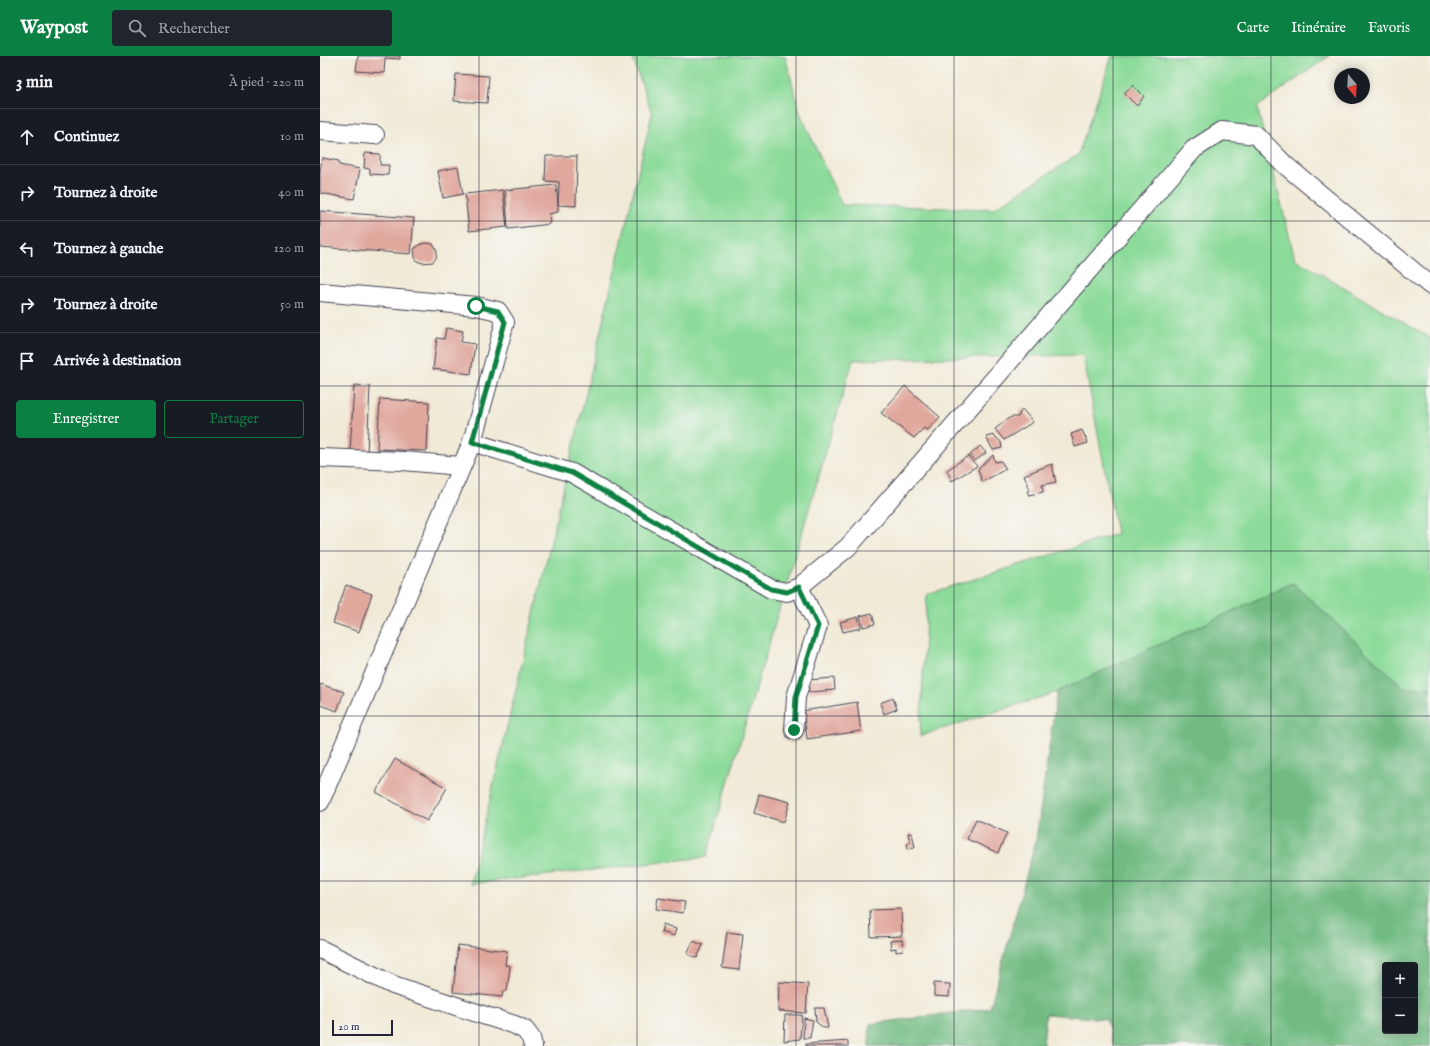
<!DOCTYPE html>
<html lang="fr">
<meta charset="utf-8">
<style>
:root{--surface:#171b24;--page:#20242c;--text:#f1f3f6;--muted:#9ea1a6;--line:#363941;--accent:#0b8043}
body{margin:0;font-family:"IM FELL English",serif;background:var(--page);color:var(--text)}
.controls{position:absolute;right:12px;bottom:12px;display:grid;overflow:hidden;border-radius:4px;box-shadow:0 2px 10px #0003}
.controls button{width:36px;height:36px;display:grid;place-items:center;padding:0;border:0;border-bottom:1px solid var(--line);background:var(--surface);color:var(--text);font:20px sans-serif}
.compass{position:absolute;left:1014px;top:12px;width:36px;height:36px;border-radius:50%;background:var(--surface);box-shadow:0 2px 10px #0003;rotate:162deg}
.scale{position:absolute;left:12px;bottom:10px;width:61px;box-sizing:border-box;padding-left:4px;border:2px solid #22223b;border-top:0;font-size:11px;line-height:14px;white-space:nowrap;color:#22223b;-webkit-text-stroke:3px #f6f6f2;paint-order:stroke}
.stop{position:absolute;width:12px;height:12px;margin:-9px;border:3px solid #0b8043;border-radius:50%;background:#fff}
.stop.end{background:#0b8043;border-color:#fff;box-shadow:0 1px 4px #0008}
.list{margin:0;padding:0;list-style:none}
h2{display:flex;justify-content:space-between;align-items:center;height:52px;margin:0;padding:0 16px;font-size:17px}
h2 small{font-size:13px;font-weight:400;color:var(--muted)}
.list li{display:grid;grid-template-columns:26px 1fr auto;gap:12px;align-items:center;box-sizing:border-box;height:56px;padding:0 16px;border-top:1px solid var(--line)}
.list b{display:block;font-size:15px;white-space:nowrap}
.list em{font-size:13px;font-style:normal;color:var(--muted)}
.actions{display:flex;gap:8px;padding:12px 16px}
.actions a{flex:1;padding:9px 0;border:1px solid var(--accent);border-radius:4px;text-align:center;font-size:14px;color:var(--accent)}
.actions .main{background:var(--accent);color:#fff}
.icon{flex:none;width:22px;height:22px;fill:none;stroke:currentColor;stroke-width:2;stroke-linecap:round;stroke-linejoin:round}
.map{position:relative;flex:none;width:1110px;height:990px;overflow:hidden}
header{display:flex;align-items:center;gap:24px;box-sizing:border-box;height:56px;padding:0 20px;background:var(--accent);color:#fff}
header strong{font-size:19px}
nav{display:flex;gap:22px;margin-inline-start:auto;font-size:14px}
.search{width:280px;height:36px;background:var(--page);display:flex;align-items:center;gap:10px;box-sizing:border-box;padding:0 14px;border-radius:4px;color:var(--muted);font-size:15px}
main{display:flex}
aside{flex:1;background:var(--surface)}
.map>svg:first-child{display:block}
.green{fill:#8cdb9a;stroke:#577e6a}
.forest{fill:#71bb82;stroke:#4a6e5e;fill-rule:evenodd}
.building{fill:#e0a79d}
.lines{fill:none;stroke-linecap:round;stroke-linejoin:round}
.street-casing{stroke:#414052;stroke-width:20}
.street{stroke:#fff;stroke-width:18}
.route{stroke:#0b8043;stroke-width:5}
.grid{fill:none;stroke:#22223b;stroke-width:1;stroke-opacity:0.55}
</style>
<header>
<strong>Waypost</strong>
<div class="search"><svg class="icon" aria-label="search" viewBox="0 0 24 24"><circle cx="10" cy="10" r="6"/><path d="M15 15l6 6"/></svg>Rechercher</div>
<nav><a>Carte</a><a>Itinéraire</a><a>Favoris</a></nav>
</header>
<main>
<aside>
<h2>3 min<small>À pied · 220 m</small></h2>
<ul class="list">
<li><svg class="icon" aria-label="ahead" viewBox="0 0 24 24"><path d="M12 20V5M6 11l6-6 6 6"/></svg><div><b>Continuez</b></div><em>10 m</em></li>
<li><svg class="icon" aria-label="right" viewBox="0 0 24 24"><path d="M7 20v-9h11M14 6l5 5-5 5"/></svg><div><b>Tournez à droite</b></div><em>40 m</em></li>
<li><svg class="icon" aria-label="left" viewBox="0 0 24 24"><path d="M17 20v-9H6M10 6l-5 5 5 5"/></svg><div><b>Tournez à gauche</b></div><em>120 m</em></li>
<li><svg class="icon" aria-label="right" viewBox="0 0 24 24"><path d="M7 20v-9h11M14 6l5 5-5 5"/></svg><div><b>Tournez à droite</b></div><em>50 m</em></li>
<li><svg class="icon" aria-label="arrive" viewBox="0 0 24 24"><path d="M6 21V4h12l-3 4 3 4H6"/></svg><div><b>Arrivée à destination</b></div></li>
</ul>
<div class="actions"><a class="main">Enregistrer</a><a>Partager</a></div>
</aside>
<div class="map">
<svg width="1110" height="990" viewBox="0 0 1110 990">
<rect width="100%" height="100%" fill="#f6f6f2"/>
<filter id="ink" filterUnits="userSpaceOnUse"><feTurbulence type="fractalNoise" baseFrequency=".025" numOctaves="2"/><feDisplacementMap in="SourceGraphic" scale="8" xChannelSelector="R" yChannelSelector="G"/><feConvolveMatrix kernelMatrix="1 2 1 2 8 2 1 2 1" color-interpolation-filters="sRGB"/></filter>
<filter id="wash" filterUnits="userSpaceOnUse"><feTurbulence type="fractalNoise" baseFrequency=".012" numOctaves="4" result="noise"/><feDisplacementMap in="SourceGraphic" scale="16" xChannelSelector="R" yChannelSelector="G"/><feGaussianBlur stdDeviation="0.9" result="paint"/><feColorMatrix in="noise" values="0 0 0 0 0 0 0 0 0 0 0 0 0 0 0 0 0 1.4 0 .05"/><feComposite in="paint" operator="in"/></filter>
<g filter="url(#wash)">
<rect width="100%" height="100%" fill="#f1ead7"/>
<polygon class="green" points="312,0 465,0 480,57 522,149 673,153 758,99 792,0 1009,0 937,51 975,203 1110,282 1110,632 1084,632 973,527 737,636 600,680 607,538 797,478 763,299 533,304 386,801 150,828 332,58"/>
<path class="forest" d="M973 527 1084 632H1110V990H794L786 963 726 958 723 990H549L550 968 670 952 716 784 737 636ZM1065 909H1095V975H1065Z"/>
<g id="blocks">
<g class="building">
<polygon points="38,0 80,0 80,3 65,2 64,17 36,15"/>
<polygon points="136,18 169,20 167,47 134,45"/>
<polygon points="813,29 824,40 817,50 804,37"/>
<polygon points="45,97 60,98 60,109 69,109 68,119 50,118 50,113 44,112"/>
<polygon points="226,100 257,100 256,150 238,149 238,156 229,158 230,168 188,173 185,134 236,129 238,149 239,126 225,125"/>
<polygon points="2,102 19,105 19,109 40,113 34,143 0,137 0,116"/>
<polygon points="138,111 143,138 123,142 118,115"/>
<polygon points="183,134 187,171 149,175 145,138"/>
<polygon points="0,155 94,162 91,198 0,191"/>
<polygon points="106,187 113,188 115,191 117,196 116,202 113,206 102,207 97,205 95,201 94,193 101,188"/>
<polygon points="126,272 143,275 141,286 155,288 151,318 113,313 117,282 124,283"/>
<polygon points="34,329 50,330 47,397 30,396"/>
<polygon points="585,330 620,361 608,374 604,372 594,382 561,357"/>
<polygon points="60,343 109,346 107,395 57,393"/>
<polygon points="702,353 713,366 684,384 675,373 691,361 698,361"/>
<polygon points="762,374 768,387 755,391 751,378"/>
<polygon points="674,379 681,386 682,392 673,394 666,381"/>
<polygon points="660,390 666,397 655,405 650,399"/>
<polygon points="673,399 675,406 681,405 686,413 662,426 658,413"/>
<polygon points="648,400 657,410 632,425 627,414"/>
<polygon points="732,408 736,426 722,429 723,436 709,439 707,435 710,434 704,419"/>
<polygon points="26,529 52,538 39,576 13,567"/>
<polygon points="552,557 555,568 543,571 540,560"/>
<polygon points="538,561 541,572 523,576 520,566"/>
<polygon points="514,622 515,634 489,636 488,624"/>
<polygon points="0,628 24,636 17,655 0,649"/>
<polygon points="573,642 577,653 564,658 560,647"/>
<polygon points="537,646 541,675 487,683 483,655"/>
<polygon points="75,703 127,732 107,765 56,736"/>
<polygon points="439,738 470,746 464,766 434,757"/>
<polygon points="656,763 687,777 678,797 647,783"/>
<polygon points="588,777 592,777 595,791 588,793 587,788 590,786"/>
<polygon points="338,842 365,846 363,857 336,853"/>
<polygon points="581,853 582,880 551,881 550,854"/>
<polygon points="343,868 356,873 354,880 341,876"/>
<polygon points="407,876 423,878 419,914 402,912"/>
<polygon points="582,884 583,895 576,896 576,892 571,893 570,885"/>
<polygon points="373,885 383,889 377,902 367,898"/>
<polygon points="138,889 187,895 185,909 190,910 187,935 183,935 182,941 133,936"/>
<polygon points="459,926 488,928 486,957 458,955"/>
<polygon points="614,927 630,928 629,941 614,940"/>
<polygon points="495,952 504,952 508,972 504,972 496,966"/>
<polygon points="465,959 482,959 480,983 464,985"/>
<polygon points="484,962 493,964 490,982 483,982"/>
<polygon points="528,985 528,990 486,990 486,988"/>
</g>
</g>
</g>
<g filter="url(#ink)">
<use href="#blocks" fill-opacity="0" stroke="#414052" stroke-width="1"/>
<g class="lines">
<defs>
<g id="street">
<polyline points="0,75 55,79"/>
<polyline points="0,236 156,250 178,255 185,266 152,386 0,746"/>
<polyline points="152,386 252,417 451,533 467,536 479,531 528,491 874,93 902,75 936,79 965,109 1110,229"/>
<polyline points="0,402 83,405 140,410"/>
<polyline points="474,674 476,641 498,570 479,531"/>
<polyline points="0,893 73,929 166,960 195,969 205,974 211,982 213,990"/>
</g>
</defs>
<use href="#street" class="street-casing"/>
<use href="#street" class="street"/>
</g>
</g>
<g class="lines" filter="url(#ink)">
<polyline class="route" points="156,250 178,255 185,266 152,386 252,417 451,533 467,536 479,531 498,570 476,641 474,674"/>
</g>
<path class="grid" d="M159 0V990M317 0V990M476 0V990M634 0V990M793 0V990M951 0V990M0 165H1110M0 330H1110M0 495H1110M0 660H1110M0 825H1110"/>
</svg>
<div class="controls">
<button>+</button>
<button>−</button>
</div>
<svg class="compass" viewBox="-18 -18 36 36"><path d="M0-13l5 13h-10z" fill="#e53935"/><path d="M0 13l5-13h-10z" fill="#9ea1a6"/></svg>
<div class="scale">20 m</div>
<div class="stop" style="left:156px;top:250px"></div>
<div class="stop end" style="left:474px;top:674px"></div>
</div>
</main>
